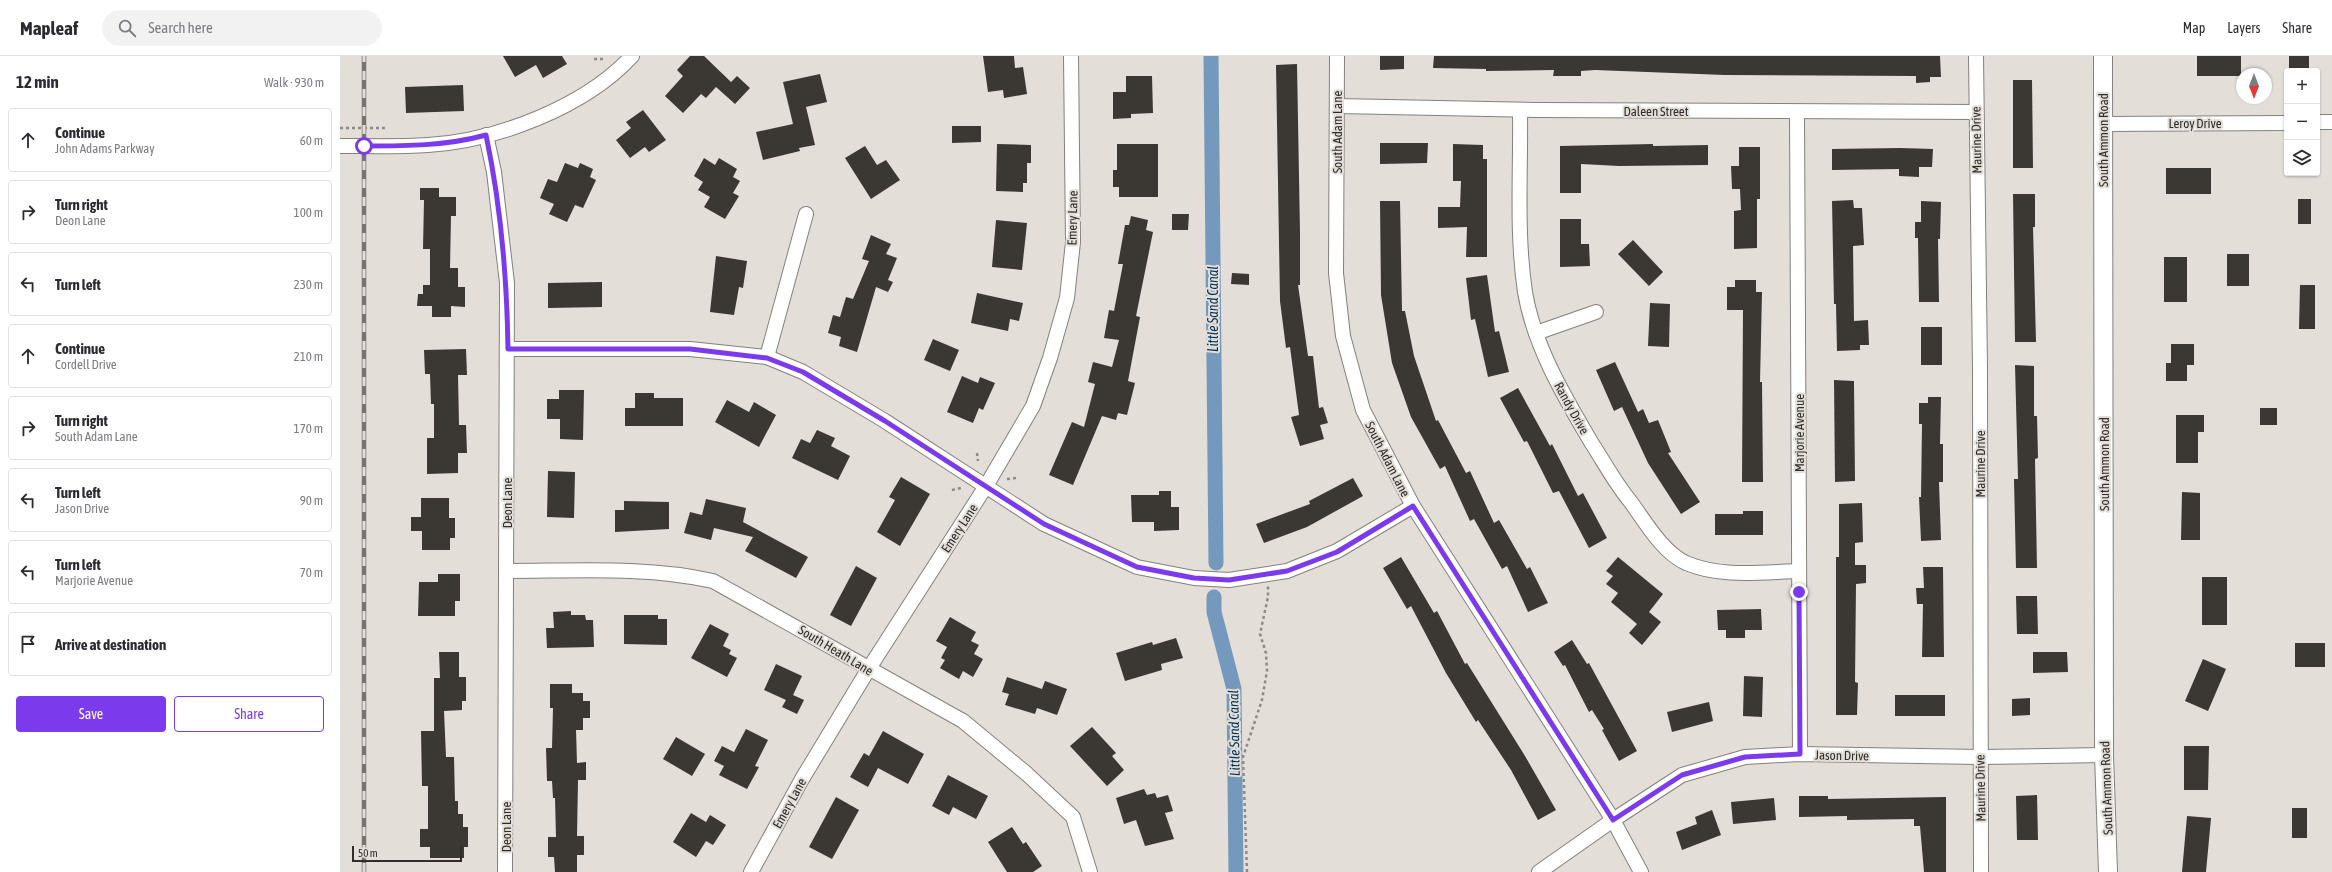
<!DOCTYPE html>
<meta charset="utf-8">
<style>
:root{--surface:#fff;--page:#f2f2f3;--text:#2b2b33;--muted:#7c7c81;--line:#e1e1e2;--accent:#7c3aed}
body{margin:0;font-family:"Asap Condensed",sans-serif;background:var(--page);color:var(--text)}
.controls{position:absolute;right:12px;top:12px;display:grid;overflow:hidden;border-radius:4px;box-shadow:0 1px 3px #0004}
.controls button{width:36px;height:36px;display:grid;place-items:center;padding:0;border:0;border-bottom:1px solid var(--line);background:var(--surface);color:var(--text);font:20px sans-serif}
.compass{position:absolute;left:1896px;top:12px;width:36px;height:36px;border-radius:50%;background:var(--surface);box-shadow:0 1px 3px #0004;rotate:180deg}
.scale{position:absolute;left:12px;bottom:10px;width:110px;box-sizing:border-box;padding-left:4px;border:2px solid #2f2d2b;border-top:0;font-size:11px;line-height:14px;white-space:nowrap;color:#2f2d2b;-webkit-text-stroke:3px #e3ded8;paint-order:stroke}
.stop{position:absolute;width:12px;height:12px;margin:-9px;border:3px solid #7c3aed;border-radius:50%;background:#fff}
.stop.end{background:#7c3aed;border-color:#fff;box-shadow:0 1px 4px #0008}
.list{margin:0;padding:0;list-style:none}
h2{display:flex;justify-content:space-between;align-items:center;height:52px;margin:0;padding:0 16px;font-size:17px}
h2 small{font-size:13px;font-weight:400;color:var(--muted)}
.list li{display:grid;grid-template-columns:26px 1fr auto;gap:12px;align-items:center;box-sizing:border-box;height:64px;margin:0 8px 8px;padding:0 8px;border:1px solid var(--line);border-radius:4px}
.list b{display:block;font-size:15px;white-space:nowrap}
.list p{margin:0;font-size:13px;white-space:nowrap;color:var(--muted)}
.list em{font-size:13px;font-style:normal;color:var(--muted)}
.actions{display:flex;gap:8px;padding:12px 16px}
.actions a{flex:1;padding:9px 0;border:1px solid var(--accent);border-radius:4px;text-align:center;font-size:14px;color:var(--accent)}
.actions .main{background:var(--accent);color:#fff}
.icon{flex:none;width:22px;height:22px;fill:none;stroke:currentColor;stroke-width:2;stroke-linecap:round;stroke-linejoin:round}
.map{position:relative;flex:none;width:1992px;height:816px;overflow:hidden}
header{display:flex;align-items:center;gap:24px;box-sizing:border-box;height:56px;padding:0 20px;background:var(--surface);border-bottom:1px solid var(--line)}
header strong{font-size:19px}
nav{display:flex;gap:22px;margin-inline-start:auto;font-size:14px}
.search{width:280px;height:36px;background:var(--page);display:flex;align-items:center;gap:10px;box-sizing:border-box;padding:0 14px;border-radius:22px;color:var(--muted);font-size:15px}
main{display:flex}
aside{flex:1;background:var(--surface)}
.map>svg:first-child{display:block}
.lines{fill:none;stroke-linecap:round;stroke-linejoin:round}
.canal{stroke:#7499bc;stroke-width:15}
.building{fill:#3b3732}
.minor-casing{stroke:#85807b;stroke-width:16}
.major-casing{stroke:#85807b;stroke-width:20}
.path{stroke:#8e8a86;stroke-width:2.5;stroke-dasharray:3 3;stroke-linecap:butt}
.minor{stroke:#fff;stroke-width:14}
.major{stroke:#fff;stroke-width:18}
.rail-casing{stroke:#767370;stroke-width:4.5}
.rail{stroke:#e3ded8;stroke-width:3;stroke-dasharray:9;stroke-linecap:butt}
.route{stroke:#7c3aed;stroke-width:5}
.labels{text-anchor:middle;stroke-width:4;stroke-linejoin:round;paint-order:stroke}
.street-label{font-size:13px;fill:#2f2d2b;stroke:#e3ded8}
.water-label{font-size:14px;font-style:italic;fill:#043154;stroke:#e3ded8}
</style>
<header>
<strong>Mapleaf</strong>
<div class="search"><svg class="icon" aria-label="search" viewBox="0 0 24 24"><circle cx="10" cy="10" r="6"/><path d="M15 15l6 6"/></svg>Search here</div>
<nav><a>Map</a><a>Layers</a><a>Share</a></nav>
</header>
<main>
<aside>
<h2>12 min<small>Walk · 930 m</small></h2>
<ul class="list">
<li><svg class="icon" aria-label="ahead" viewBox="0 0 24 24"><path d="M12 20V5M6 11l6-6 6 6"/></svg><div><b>Continue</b><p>John Adams Parkway</p></div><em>60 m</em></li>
<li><svg class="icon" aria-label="right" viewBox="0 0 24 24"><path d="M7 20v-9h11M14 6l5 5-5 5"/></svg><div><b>Turn right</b><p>Deon Lane</p></div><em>100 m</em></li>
<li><svg class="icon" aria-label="left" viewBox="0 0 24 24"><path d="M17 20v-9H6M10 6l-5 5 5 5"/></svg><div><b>Turn left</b></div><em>230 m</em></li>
<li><svg class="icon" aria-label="ahead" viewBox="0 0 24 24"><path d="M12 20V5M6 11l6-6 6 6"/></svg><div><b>Continue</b><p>Cordell Drive</p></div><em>210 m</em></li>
<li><svg class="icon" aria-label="right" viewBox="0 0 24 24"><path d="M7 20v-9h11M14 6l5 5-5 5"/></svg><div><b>Turn right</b><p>South Adam Lane</p></div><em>170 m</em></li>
<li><svg class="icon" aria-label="left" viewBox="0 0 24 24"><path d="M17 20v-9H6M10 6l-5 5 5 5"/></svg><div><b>Turn left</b><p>Jason Drive</p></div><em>90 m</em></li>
<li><svg class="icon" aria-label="left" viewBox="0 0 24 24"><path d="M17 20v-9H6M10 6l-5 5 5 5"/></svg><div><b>Turn left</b><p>Marjorie Avenue</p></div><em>70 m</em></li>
<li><svg class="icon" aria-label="arrive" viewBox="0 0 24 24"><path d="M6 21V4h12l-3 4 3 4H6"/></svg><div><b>Arrive at destination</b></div></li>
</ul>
<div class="actions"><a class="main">Save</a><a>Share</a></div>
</aside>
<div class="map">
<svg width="1992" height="816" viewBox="0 0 1992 816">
<rect width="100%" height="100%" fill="#e3ded8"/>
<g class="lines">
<g class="canal">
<polyline points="871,0 876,507"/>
<polyline points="874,541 874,556 894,633 896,816"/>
</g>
</g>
<g class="building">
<polygon points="163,0 222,0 227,8 203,22 196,9 175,21"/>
<polygon points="350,0 364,0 391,26 397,20 410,32 395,48 376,31 366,42 361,38 343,57 325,40 343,20 337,14"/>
<polygon points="643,0 674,0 675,12 683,11 687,38 664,42 663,34 648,36"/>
<polygon points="1040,0 1064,0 1064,13 1040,14"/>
<polygon points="1094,0 1600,0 1601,21 1590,21 1590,26 1576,27 1576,20 1385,19 1255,14 1241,15 1241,20 1213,20 1214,14 1146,15 1146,13 1093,12"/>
<rect x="1857" y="0" width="44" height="20"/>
<rect x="1949" y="0" width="20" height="15"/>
<polygon points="957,8 960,177 960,229 958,229 968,300 973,300 979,352 983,351 988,367 980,369 984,383 960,390 951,361 959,359 950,291 946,292 940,245 936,9"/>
<polygon points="480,18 487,46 466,51 475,89 459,92 460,95 423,104 416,76 453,68 443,26"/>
<polygon points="786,20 812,20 813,57 791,58 791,62 773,63 773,36 786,36"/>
<polygon points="1673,24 1692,24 1693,112 1673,112"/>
<polygon points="123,29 124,55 66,57 65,31"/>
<polygon points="303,54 326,84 309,96 305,91 290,102 276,84 291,72 286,66"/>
<polygon points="612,70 641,70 641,86 612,87"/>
<polygon points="1040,87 1088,87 1087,107 1040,108"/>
<polygon points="657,88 691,89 691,107 687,107 687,127 683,127 683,136 656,135"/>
<polygon points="777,88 818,88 818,141 779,141 779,131 773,131 773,114 777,114"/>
<polygon points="1113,88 1143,89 1143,103 1147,103 1147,201 1126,201 1127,171 1098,172 1098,151 1120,151 1121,125 1113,125"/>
<polygon points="1313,88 1313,90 1368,89 1368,109 1279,110 1241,108 1241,137 1220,137 1220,90"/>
<polygon points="525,90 537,109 546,104 560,124 531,143 505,102"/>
<polygon points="1399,91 1420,91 1420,143 1417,143 1417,192 1394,193 1394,155 1401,154 1400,133 1392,133 1391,110 1399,110"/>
<polygon points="1560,92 1593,93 1592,111 1579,111 1579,121 1559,120 1559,113 1492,114 1492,93"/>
<polygon points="364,102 375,109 379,102 397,113 393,121 400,125 393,137 399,140 385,163 364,151 370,141 358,134 363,126 354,120"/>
<polygon points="225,107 238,112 240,107 253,113 250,121 256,124 243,152 235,149 227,166 209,158 214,148 200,142 208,123 217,126"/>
<rect x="1826" y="112" width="45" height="26"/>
<polygon points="80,132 99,132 99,141 116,141 116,160 111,160 110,212 118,212 118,231 125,231 125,251 111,250 111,261 92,261 92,250 77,250 78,238 83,238 83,229 90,229 90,193 83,193 84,144 80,144"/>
<polygon points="1673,138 1695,138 1695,171 1693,171 1696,286 1675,286"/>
<rect x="1958" y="143" width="13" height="25"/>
<polygon points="1513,144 1514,152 1522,152 1524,189 1513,190 1514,265 1528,264 1529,289 1520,289 1520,294 1497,295 1496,248 1494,248 1492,145"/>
<polygon points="1040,145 1060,145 1062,255 1065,255 1074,300 1096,365 1098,364 1126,417 1130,415 1154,467 1159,464 1187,513 1190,511 1208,547 1188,556 1167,510 1162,513 1134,463 1130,465 1105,410 1100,413 1071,361 1052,307 1041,239"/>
<polygon points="1581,145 1601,146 1600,183 1598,183 1599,246 1579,246 1578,182 1575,182 1575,166 1581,166"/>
<polygon points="832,158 849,158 848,174 832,174"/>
<polygon points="791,160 808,164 806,174 813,176 796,260 800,261 788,325 795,327 787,359 778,357 776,364 762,360 733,429 709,419 732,366 744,371 755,328 748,326 753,306 772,311 779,284 764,282 769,254 774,255 783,208 778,208 785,169 789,169"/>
<polygon points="1220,163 1241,163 1241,188 1249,188 1250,210 1220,211"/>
<polygon points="656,164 687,167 682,214 652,211"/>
<polygon points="531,179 551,188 546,198 557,202 548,224 553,226 548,236 536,231 517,296 499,290 501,281 488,277 493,259 500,261 506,241 513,243 529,205 522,203"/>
<polygon points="1293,184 1323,216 1309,230 1278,198"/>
<rect x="1887" y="198" width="22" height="32"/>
<polygon points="376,200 407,205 403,232 399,231 394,259 370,256"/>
<rect x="1824" y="201" width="23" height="45"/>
<polygon points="892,217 909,218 909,229 891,228"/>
<polygon points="1147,219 1155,276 1159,275 1169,316 1148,321 1135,263 1131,264 1126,222"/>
<polygon points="1395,224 1416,224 1416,236 1422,236 1420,326 1422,326 1423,426 1402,426 1403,254 1387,254 1387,231 1395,231"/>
<polygon points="262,226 262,251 208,252 208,227"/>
<polygon points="1960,229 1975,229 1975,273 1959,273"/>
<polygon points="637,237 683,247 679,265 670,263 668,275 631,267"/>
<polygon points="1310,247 1330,248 1329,291 1308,290"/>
<rect x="1581" y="271" width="21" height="38"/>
<polygon points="593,283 619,294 610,315 584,304"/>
<polygon points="1831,288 1854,288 1854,309 1847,309 1847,325 1826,325 1826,307 1831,307"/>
<polygon points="126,293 127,319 118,319 119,369 126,369 127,397 118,397 118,417 87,418 87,382 94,382 94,348 91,348 90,318 85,318 84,294"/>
<polygon points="1275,306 1298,356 1303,353 1309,367 1318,364 1331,396 1328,397 1360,446 1341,458 1308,407 1282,351 1274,355 1256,314"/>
<polygon points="1675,309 1694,310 1694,360 1697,360 1698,402 1695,403 1697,512 1676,512 1674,423 1678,423"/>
<polygon points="622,320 638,327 640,321 655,327 643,354 639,352 633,367 607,356"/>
<polygon points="1494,324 1514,325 1515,425 1495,426"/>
<polygon points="1178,332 1210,390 1212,388 1238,440 1243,437 1267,482 1249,492 1219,435 1213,437 1187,385 1184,386 1160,342"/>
<polygon points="219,334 244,334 243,384 220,383 220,363 207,363 207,343 219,343"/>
<polygon points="295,337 314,337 314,342 343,342 343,370 285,370 285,352 295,352"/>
<polygon points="1588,341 1601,341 1600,388 1603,388 1603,426 1599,426 1601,484 1581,485 1579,441 1581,441 1582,368 1579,368 1579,347 1588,347"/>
<polygon points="387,344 409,356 414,346 436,359 419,391 375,366"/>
<rect x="1920" y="352" width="17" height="17"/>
<polygon points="1836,359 1864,359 1864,376 1858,376 1858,407 1836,407"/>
<polygon points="477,374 495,382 491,390 510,400 498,424 452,402 461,383 470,387"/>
<polygon points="208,415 235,416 234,462 207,461"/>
<polygon points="561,421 590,438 560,490 537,476 555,444 549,441"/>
<polygon points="1013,422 1023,440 967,471 924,487 916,468 970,448 969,445"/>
<polygon points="819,435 831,435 831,451 839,451 839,474 814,475 814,466 792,466 791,439 819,439"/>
<polygon points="1842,436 1860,437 1860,484 1841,484"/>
<polygon points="81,442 109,442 109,462 115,462 115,482 110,482 110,494 82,494 82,475 71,475 71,461 81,461"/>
<polygon points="366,443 406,452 403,466 468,501 456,522 405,495 413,481 374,472 371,484 344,477 350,456 362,459"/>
<polygon points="284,445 329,446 329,473 275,476 275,454 284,454"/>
<polygon points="1522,447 1523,486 1515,487 1515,509 1526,509 1526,527 1516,528 1515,626 1518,627 1517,659 1496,659 1496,501 1499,501 1499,448"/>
<polygon points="1403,455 1423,455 1423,479 1375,479 1375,458 1403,458"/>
<polygon points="1061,501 1094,557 1097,555 1125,608 1127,607 1185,700 1216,754 1198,764 1171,714 1138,664 1136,666 1106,617 1071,550 1067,553 1043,512"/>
<polygon points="1278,501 1323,538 1309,556 1321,566 1302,589 1289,577 1297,568 1271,546 1278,537 1266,528 1273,520 1266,515"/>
<polygon points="516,510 537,522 511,570 490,559"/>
<polygon points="1583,511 1603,511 1604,601 1582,601 1583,548 1577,548 1576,532 1584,532"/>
<polygon points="98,518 120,518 120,545 115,545 115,560 78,560 79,526 98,526"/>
<rect x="1862" y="521" width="25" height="48"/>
<polygon points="1676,540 1697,540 1698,578 1677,578"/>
<polygon points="1421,553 1422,574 1405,574 1405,582 1386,582 1386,574 1378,574 1377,554"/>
<polygon points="231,555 231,559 245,559 246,564 253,564 254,591 207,592 206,572 214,572 213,556"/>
<polygon points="284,559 318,559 318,563 327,563 327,589 284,588"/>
<polygon points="610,561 636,576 631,585 639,589 634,598 643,603 633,621 623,615 619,623 600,612 605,604 601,602 607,591 596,585"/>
<polygon points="370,568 389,578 383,590 391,594 389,598 397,602 387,621 351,602"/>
<polygon points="836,582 843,602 821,608 822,614 785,625 776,597 812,586 813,589"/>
<polygon points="1232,584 1247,608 1249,607 1297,695 1279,705 1262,674 1264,673 1252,654 1249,656 1225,609 1223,610 1214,596"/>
<rect x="1955" y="587" width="30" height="24"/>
<polygon points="99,596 119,596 119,621 126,621 126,645 122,645 122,654 104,655 106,701 114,701 115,745 118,745 118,758 123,758 123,771 128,771 128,791 124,791 124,802 90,802 90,791 80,791 80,773 88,773 88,730 82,730 81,675 94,675 94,622 100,622"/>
<polygon points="1693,596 1727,596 1728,616 1693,617"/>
<polygon points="1863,603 1886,613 1868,655 1845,645"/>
<polygon points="436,608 462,620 453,639 464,644 457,658 442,651 446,644 424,634"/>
<polygon points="1404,620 1423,621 1422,661 1403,660"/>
<polygon points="667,621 702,633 705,625 727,633 717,659 697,652 695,658 665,649 669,638 662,636"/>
<polygon points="210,628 232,628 232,637 243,637 243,645 250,645 250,662 243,662 243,674 236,674 237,707 246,706 246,724 238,724 237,780 244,780 244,799 237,799 237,816 215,816 214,801 208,801 208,781 216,781 215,742 213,742 212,725 207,725 206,692 212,692 213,652 210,652"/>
<rect x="1555" y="639" width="50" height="21"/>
<polygon points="1690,642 1690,659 1672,660 1672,643"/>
<polygon points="1369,646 1373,665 1332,676 1327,656"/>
<polygon points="752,671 776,697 772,700 784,714 767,730 730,690"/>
<polygon points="406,673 428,684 415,710 419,711 407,733 379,719 384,710 374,705 382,690 394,696"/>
<polygon points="543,675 584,698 568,728 538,712 528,731 510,721 524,697 529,700"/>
<polygon points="336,681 365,698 352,720 323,703"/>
<polygon points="1844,690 1869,690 1868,734 1844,734"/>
<polygon points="608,719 648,740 636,763 613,751 609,759 592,750"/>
<polygon points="804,733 807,739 815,737 817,742 828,739 833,755 825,757 834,783 805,790 796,764 784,768 776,742"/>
<polygon points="1697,739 1698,784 1677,784 1676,740"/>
<polygon points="1459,740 1488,740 1488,743 1606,741 1606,816 1584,816 1580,770 1574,770 1574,763 1507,764 1507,760 1459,761"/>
<polygon points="496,741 519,754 492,803 469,791"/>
<polygon points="1434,742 1436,764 1393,768 1391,746"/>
<rect x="1952" y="752" width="15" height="30"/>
<polygon points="1372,754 1381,779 1342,794 1336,776 1357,768 1355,761"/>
<polygon points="351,757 366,766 370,759 386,769 373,789 366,785 356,801 333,786"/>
<polygon points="1847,760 1871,762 1866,816 1842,816"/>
<polygon points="672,771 683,788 686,786 702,810 693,816 667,816 648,786"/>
</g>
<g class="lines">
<defs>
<g id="minor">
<polyline points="997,0 996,217 1003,280 1023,354 1073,450 1273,764 1301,816"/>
<polyline points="1636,0 1640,313 1641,816"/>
<polyline points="997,50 1197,54 1636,56"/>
<path d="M1180 54C1181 114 1176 176 1185 236 1194 290 1224 340 1251 386 1264 406 1275 427 1290 445 1305 465 1322 496 1346 507 1381 522 1422 516 1459 515"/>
<polyline points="1457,56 1460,698"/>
<polyline points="1977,66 1992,66"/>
<polyline points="1763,68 1947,67"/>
<polyline points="146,79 154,116 167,227 165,816"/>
<path d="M0 90C29 90 59 91 88 89 156 85 245 51 292 0"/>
<polyline points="1196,277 1256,256"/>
<polyline points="168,293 350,293 427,301 463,316 545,365 704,468 797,511 854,522 889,524 947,515 997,495 1073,450"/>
<polyline points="427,301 466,158"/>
<path d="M166 515C235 515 306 510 373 525L623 665 687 718 733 761 750 816"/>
<polyline points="411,816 462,723 528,614 646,430 693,350 710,302 727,242 733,186 731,0"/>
<polyline points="1199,816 1273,764 1342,719 1405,701 1460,698 1640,701 1764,699"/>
</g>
<polyline id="major" points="1763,0 1764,699 1768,816"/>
</defs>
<use href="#minor" class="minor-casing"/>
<use href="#major" class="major-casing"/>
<g class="path">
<polyline points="254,3 263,3"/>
<polyline points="0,72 48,72"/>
<polyline points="637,397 638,405"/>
<polyline points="667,423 676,422"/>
<polyline points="612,434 621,432"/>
<polyline points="907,816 903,701 922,644 927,615 926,597 920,578 928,541 928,530"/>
</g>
<use href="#minor" class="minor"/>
<use href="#major" class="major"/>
<defs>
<polyline id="rail" points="24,816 24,0"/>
</defs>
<use href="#rail" class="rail-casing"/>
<use href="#rail" class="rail"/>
</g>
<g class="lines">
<path class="route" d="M24 90C66 90 106 90 146 79 161 150 167 220 168 293H350L427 302 463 316 545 365 704 468 797 511 854 522 889 524 947 515 997 496 1073 450 1273 764 1342 719 1405 701 1460 698 1459 536"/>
</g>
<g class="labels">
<g class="street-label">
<text x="1316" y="60">Daleen Street</text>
<text x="1855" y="72">Leroy Drive</text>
<text transform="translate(997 76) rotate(-90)" y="5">South Adam Lane</text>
<text transform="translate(1636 84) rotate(-91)" y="5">Maurine Drive</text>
<text transform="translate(1763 84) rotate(-90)" y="5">South Ammon Road</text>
<text transform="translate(732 162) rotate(-89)" y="5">Emery Lane</text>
<text transform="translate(1232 352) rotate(61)" y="5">Randy Drive</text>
<text transform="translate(1459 377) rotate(-90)" y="5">Marjorie Avenue</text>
<text transform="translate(1048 403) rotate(63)" y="5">South Adam Lane</text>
<text transform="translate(1640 408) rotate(-90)" y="5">Maurine Drive</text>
<text transform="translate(1764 408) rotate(-90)" y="5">South Ammon Road</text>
<text transform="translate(167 447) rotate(-90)" y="5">Deon Lane</text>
<text transform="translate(619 472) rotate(-57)" y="5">Emery Lane</text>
<text transform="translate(496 594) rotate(31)" y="5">South Heath Lane</text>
<text transform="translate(1502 699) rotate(1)" y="5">Jason Drive</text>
<text transform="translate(1640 732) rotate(-91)" y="5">Maurine Drive</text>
<text transform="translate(1766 732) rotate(-92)" y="5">South Ammon Road</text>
<text transform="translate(449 747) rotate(-61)" y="5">Emery Lane</text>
<text transform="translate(166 771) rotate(-90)" y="5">Deon Lane</text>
</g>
<g class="water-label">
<text transform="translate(873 253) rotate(-90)" y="5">Little Sand Canal</text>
<text transform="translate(894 677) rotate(-91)" y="5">Little Sand Canal</text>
</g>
</g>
</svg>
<div class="controls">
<button>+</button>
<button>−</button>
<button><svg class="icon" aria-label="layers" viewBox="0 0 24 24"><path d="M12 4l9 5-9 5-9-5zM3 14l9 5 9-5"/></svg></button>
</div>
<svg class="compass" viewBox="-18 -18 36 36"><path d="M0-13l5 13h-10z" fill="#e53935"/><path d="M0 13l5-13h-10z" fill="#7c7c81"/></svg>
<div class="scale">50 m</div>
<div class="stop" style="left:24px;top:90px"></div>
<div class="stop end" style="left:1459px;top:536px"></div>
</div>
</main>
